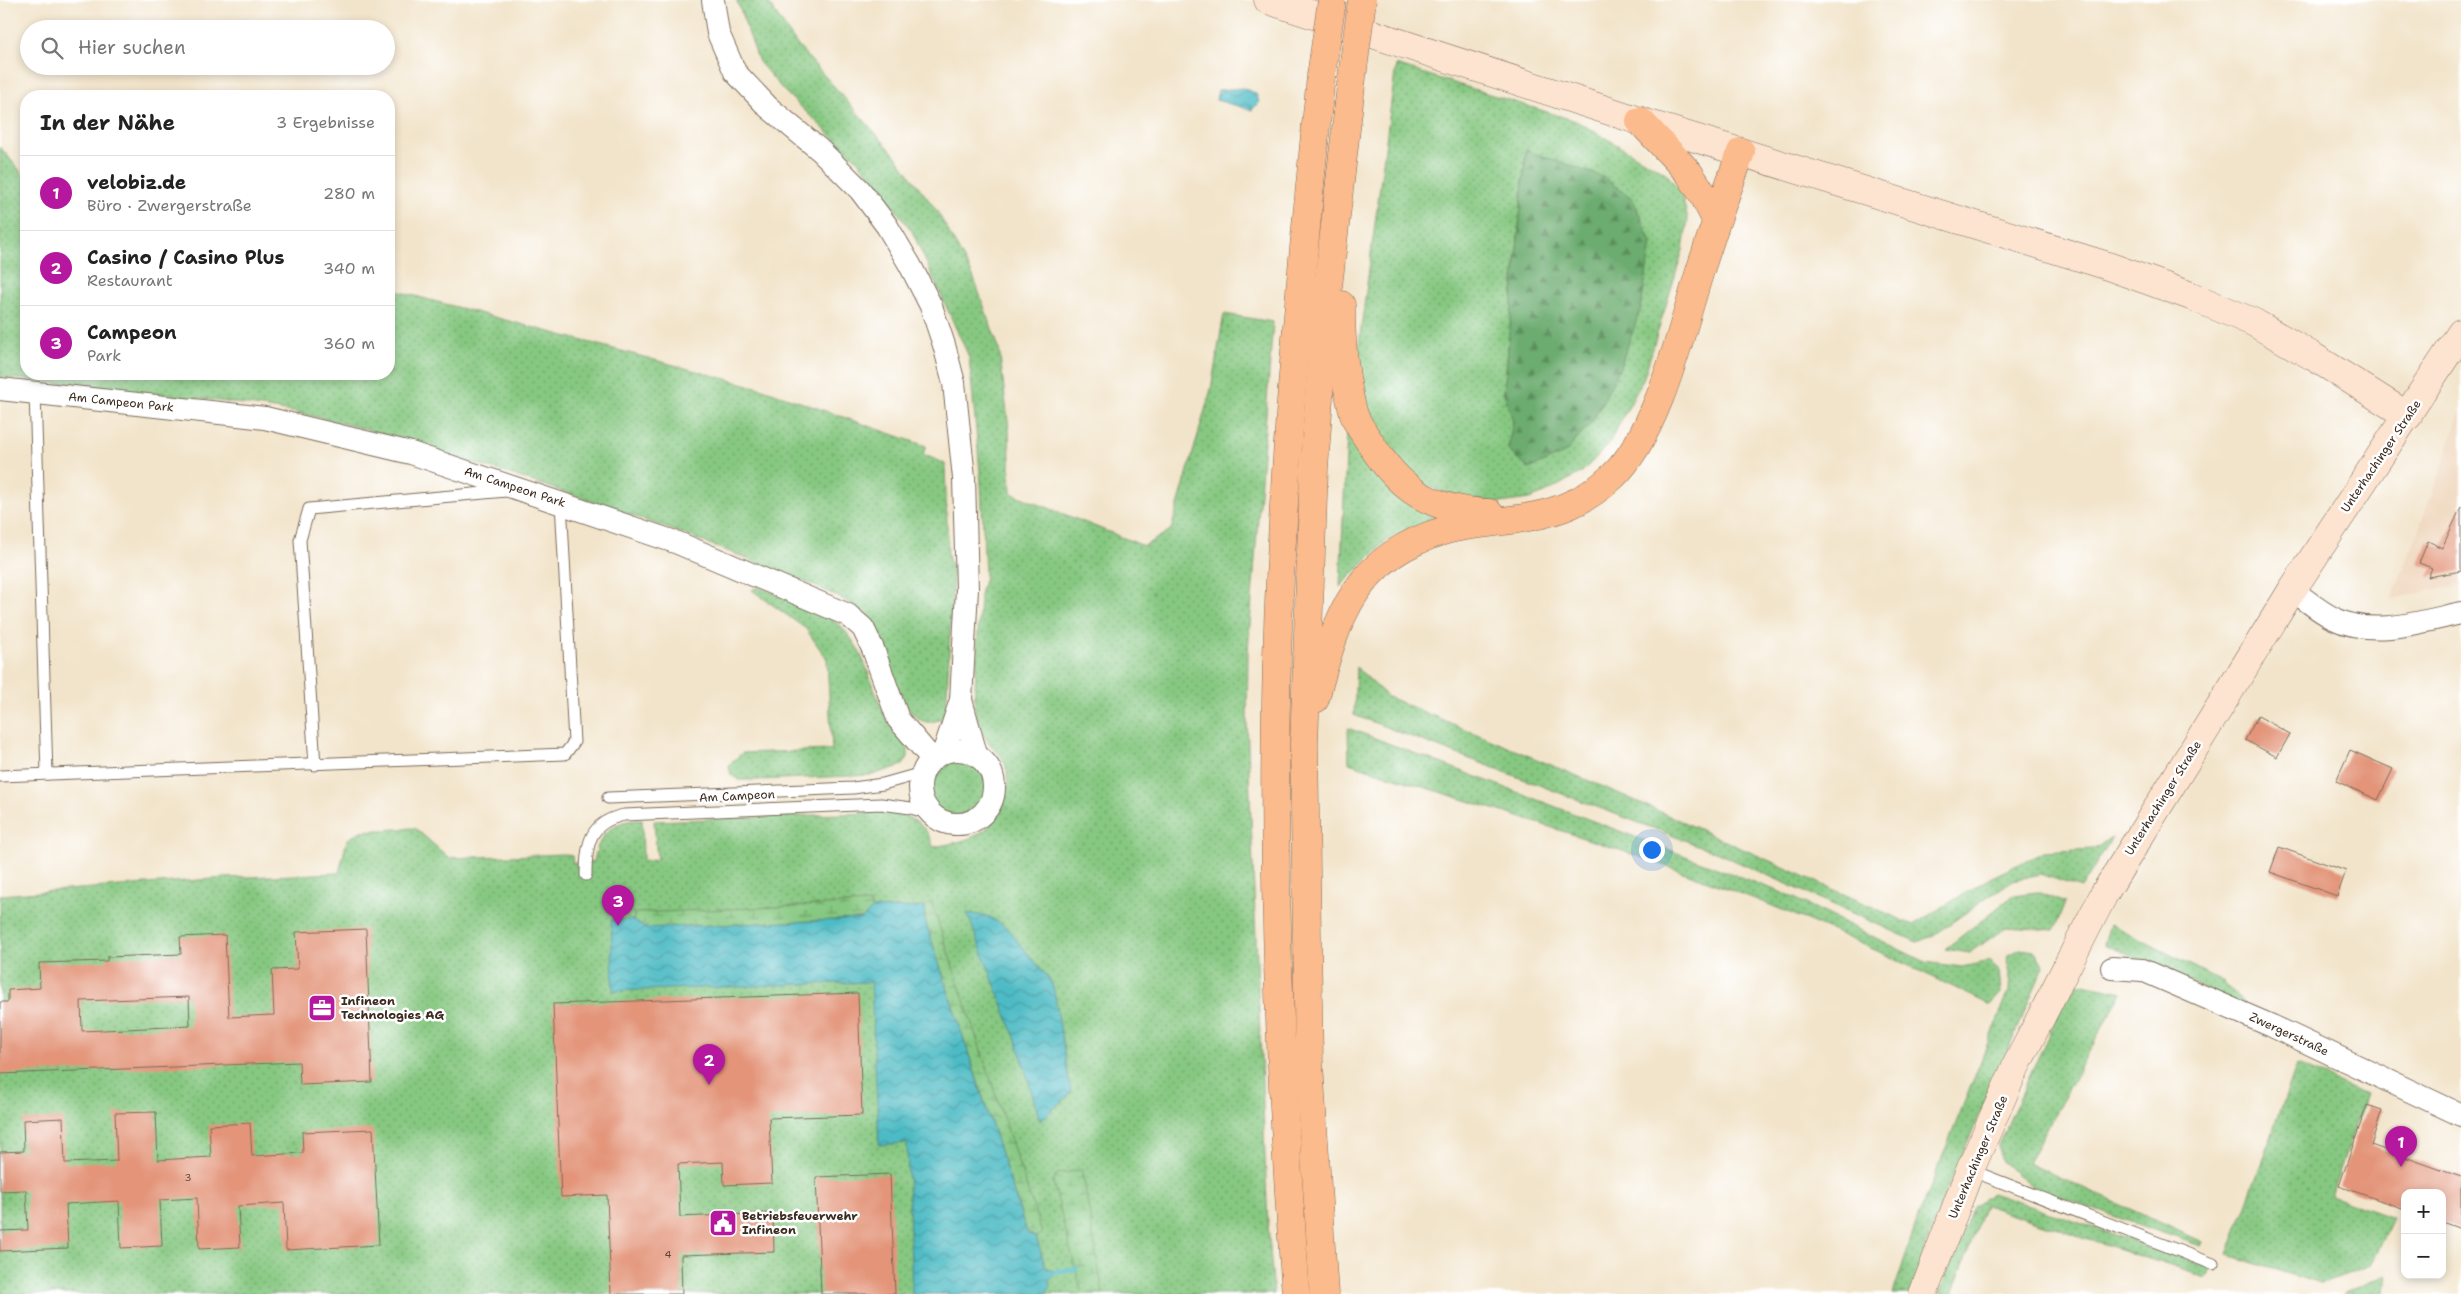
<!DOCTYPE html>
<html lang="de">
<meta charset="utf-8">
<style>
:root{--surface:#fff;--page:#f6f6f6;--text:#222;--muted:#767676;--line:#e0e0e0;--accent:#b5179e}
body{margin:0;font-family:"Shantell Sans",sans-serif;background:var(--page);color:var(--text)}
.controls{position:absolute;right:15px;bottom:15px;display:grid;overflow:hidden;border-radius:10px;box-shadow:0 2px 8px #0003}
.controls button{width:45px;height:45px;display:grid;place-items:center;padding:0;border:0;border-bottom:1px solid var(--line);background:var(--surface);color:var(--text);font:25px sans-serif}
.you{position:absolute;left:1651px;top:849px;width:18px;height:18px;margin:-12px;border:4px solid #fff;border-radius:50%;background:#1a73e8;box-shadow:0 0 0 8px #1a73e833}
.badge{display:grid;place-items:center;width:32px;height:32px;border-radius:50%;background:var(--accent);color:#fff;font-size:16px;font-weight:700}
.pin{position:absolute;translate:-50% -41px;filter:drop-shadow(0 1px 2px #0008)}
.pin::after{content:'';position:absolute;top:26px;width:18px;height:15px;background:inherit;clip-path:polygon(0 0,100% 0,50% 100%)}
.list{margin:0;padding:0;list-style:none}
h2{display:flex;justify-content:space-between;align-items:center;height:65px;margin:0;padding:0 20px;font-size:21px}
h2 small{font-size:16px;font-weight:400;color:var(--muted)}
.list li{display:grid;grid-template-columns:32px 1fr auto;gap:15px;align-items:center;box-sizing:border-box;height:75px;padding:0 20px;border-top:1px solid var(--line)}
.list b{display:block;font-size:19px;white-space:nowrap}
.list p{margin:0;font-size:16px;white-space:nowrap;color:var(--muted)}
.list em{font-size:16px;font-style:normal;color:var(--muted)}
.icon{flex:none;width:28px;height:28px;fill:none;stroke:currentColor;stroke-width:2;stroke-linecap:round;stroke-linejoin:round}
.map{position:relative;flex:none;width:2461px;height:1294px;overflow:hidden}
.search{position:absolute;background:var(--surface);box-shadow:0 2px 8px #0003;left:20px;top:20px;width:375px;height:55px;display:flex;align-items:center;gap:12px;box-sizing:border-box;padding:0 18px;border-radius:28px;color:var(--muted);font-size:19px}
.panel{position:absolute;background:var(--surface);box-shadow:0 2px 8px #0003;left:20px;top:90px;width:375px;height:290px;border-radius:20px}
.map>svg:first-child{display:block}
.built{fill:#efd6bb}
.grass{fill:url(#grass-dots);stroke:#607950;fill-rule:evenodd}
.forest{fill:url(#forest-firs);stroke:#546b46}
.wetland{fill:url(#wetland-marsh);stroke:#607950}
.water{fill:url(#water-waves);stroke:#447272}
.lines{fill:none;stroke-linecap:round;stroke-linejoin:round}
.stream{stroke:#4dbbc5;stroke-width:5.5}
.building{fill:#e39479;fill-rule:evenodd}
.lane-casing{stroke:#7b6b5a;stroke-width:13}
.street-casing{stroke:#7b6b5a;stroke-width:24}
.secondary-casing{stroke:#7b6b5a;stroke-width:29}
.highway-casing{stroke:#7b6b5a;stroke-width:29}
.lane{stroke:#fff;stroke-width:11}
.street{stroke:#fff;stroke-width:22}
.secondary{stroke:#fde4d1;stroke-width:28}
.highway{stroke:#fbbb8d;stroke-width:28}
.highway-bridge-casing{stroke:#7b6b5a;stroke-width:29;stroke-linecap:butt}
.highway-bridge{stroke:#fbbb8d;stroke-width:28}
.labels{text-anchor:middle;stroke-width:5;stroke-linejoin:round;paint-order:stroke}
.number-label{font-size:10px;fill:#654435}
.street-label{font-size:12px;fill:#3b2a1e;stroke:#fff}
.poi-label{font-size:12px;font-weight:bold;fill:#3b2a1e;stroke:#fff;text-anchor:start}
</style>
<div class="map">
<svg width="2461" height="1294" viewBox="0 0 2461 1294">
<defs>
<pattern id="grass-dots" width="8" height="8" patternUnits="userSpaceOnUse" patternTransform="scale(1.25)"><rect width="8" height="8" fill="#86c881"/><path d="M2 2h.1M6 6h.1" fill="none" stroke="#6fa369" stroke-width="1.8" stroke-linecap="round"/></pattern>
<pattern id="forest-firs" width="22" height="20" patternUnits="userSpaceOnUse" patternTransform="scale(1.25)"><rect width="22" height="20" fill="#6cac6f"/><path d="M5 1l3.5 6h-7zM16 11l3.5 6h-7z" fill="#5a8c5b"/></pattern>
<pattern id="wetland-marsh" width="20" height="14" patternUnits="userSpaceOnUse" patternTransform="scale(1.25)"><rect width="20" height="14" fill="#86c881"/><path d="M1 5h8M5 5V1M11 12h8M15 12V8" fill="none" stroke="#6fa369"/></pattern>
<pattern id="water-waves" width="16" height="10" patternUnits="userSpaceOnUse" patternTransform="scale(1.25)"><rect width="16" height="10" fill="#4dbbc5"/><path d="M0 5q4-4 8 0t8 0" fill="none" stroke="#41989f"/></pattern>
</defs>
<rect width="100%" height="100%" fill="#fff"/>
<filter id="ink" filterUnits="userSpaceOnUse"><feTurbulence type="fractalNoise" baseFrequency=".02" numOctaves="2"/><feDisplacementMap in="SourceGraphic" scale="10" xChannelSelector="R" yChannelSelector="G"/><feConvolveMatrix kernelMatrix="1 2 1 2 8 2 1 2 1" color-interpolation-filters="sRGB"/></filter>
<filter id="wash" filterUnits="userSpaceOnUse"><feTurbulence type="fractalNoise" baseFrequency=".0096" numOctaves="4" result="noise"/><feDisplacementMap in="SourceGraphic" scale="20" xChannelSelector="R" yChannelSelector="G"/><feGaussianBlur stdDeviation="1.12" result="paint"/><feColorMatrix in="noise" values="0 0 0 0 0 0 0 0 0 0 0 0 0 0 0 0 0 1.4 0 .05"/><feComposite in="paint" operator="in"/></filter>
<g filter="url(#wash)">
<rect width="100%" height="100%" fill="#f2e4ca"/>
<polygon class="built" points="2461,409 2461,584 2392,599 2438,478"/>
<g class="grass">
<path d="M743 0H768L769 4 798 46 895 155 937 211 973 276 999 348 1009 429 1011 493 1144 546 1171 530 1211 389 1224 314 1273 322 1248 651 1247 723 1268 1226 1274 1294H0V895L226 878 339 873 347 840 361 831 415 828 449 858 565 854 572 856 573 863 594 862C598 834 613 819 642 820L643 861 657 860 654 821 894 812C915 820 927 824 933 847 966 841 990 837 1004 803 1008 791 1009 776 1005 764 1002 755 995 751 989 743 981 733 978 720 974 707L980 594 985 577 981 482 969 357 912 231 859 162 784 91 759 62 737 1Z"/>
<path d="M1396 65 1576 121 1666 173 1681 193 1688 219 1683 250 1643 380 1608 445 1582 472 1545 493 1529 499 1500 503 1459 498 1426 486 1402 465 1382 442 1369 414 1360 384 1357 359ZM1526 150 1529 469 1508 450 1513 421 1504 393Z"/>
<path d="M0 147 26 178V374H389V289L760 388 926 446 923 454 945 464 948 555 953 574 946 714C904 753 887 641 871 620 853 598 790 576 763 565 666 526 568 492 468 461 403 440 336 418 268 408 180 394 89 387 0 377Z"/>
<polygon points="1347,433 1369,465 1403,497 1443,518 1385,542 1340,587"/>
<path d="M758 587C787 599 826 608 847 633 875 666 872 714 908 747V757L903 765 872 775 758 780H739L731 775 729 765 742 753 832 750 827 659 806 629 752 590Z"/>
<polygon points="1356,667 1388,697 1618,793 1913,925 1990,878 2044,852 2092,849 2112,838 2081,888 2041,874 2013,880 1932,936 1917,942 1713,851 1354,715"/>
<path d="M1348 728 1788 895 1925 962 1962 967 1990 961 1999 970 2001 993 1990 1005C1921 971 1852 938 1780 909 1640 852 1493 810 1349 763Z"/>
<circle cx="957" cy="787" r="30"/>
<polygon points="2037,892 2065,903 2054,930 2006,927 1970,953 1945,949 2014,895"/>
<polygon points="2110,924 2224,982 2249,1009 2104,944"/>
<polygon points="2020,949 2035,951 2044,966 1939,1208 1910,1294 1893,1294 1919,1215 2009,991 2010,973 2006,956"/>
<polygon points="2073,982 2122,992 2028,1163 2203,1242 2201,1246 2037,1190 2002,1162 1998,1145"/>
<polygon points="2297,1065 2366,1094 2331,1196 2393,1218 2371,1265 2321,1284 2228,1255"/>
<polygon points="1992,1193 2211,1268 2207,1278 1985,1205 1952,1294 1939,1294 1973,1206"/>
<polygon points="2386,1275 2384,1294 2343,1294"/>
</g>
<polygon class="forest" points="1526,150 1603,177 1633,199 1651,243 1641,308 1619,370 1592,422 1566,452 1529,469 1508,450 1513,421 1504,393"/>
<g class="wetland">
<polygon points="931,901 1042,1233 1036,1237 1027,1233 925,920 925,907"/>
<polygon points="870,903 872,909 862,919 644,928 633,920 634,913"/>
<polygon points="1082,1170 1103,1294 1082,1294 1053,1182 1057,1174"/>
</g>
<g class="water">
<polygon points="1242,88 1256,93 1259,102 1252,110 1216,100 1218,90"/>
<polygon points="925,907 925,920 1027,1233 1036,1237 1046,1268 1056,1272 1049,1280 1050,1287 1046,1294 912,1294 907,1143 879,1145 871,982 613,991 611,920 633,920 644,928 862,919 872,909"/>
<polygon points="967,913 990,917 1006,927 1050,980 1054,990 1071,1093 1040,1121 1018,1045"/>
</g>
<g class="lines">
<polyline class="stream" points="1056,1272 1076,1269"/>
</g>
<g id="blocks">
<g class="building">
<polygon points="2461,507 2461,571 2428,577 2432,568 2419,563 2428,541 2442,548"/>
<polygon points="2258,716 2290,734 2277,757 2245,740"/>
<polygon points="2350,750 2393,769 2378,800 2336,781"/>
<polygon points="2279,847 2346,871 2337,896 2270,872"/>
<path d="M366 929 372 1082 300 1085 299 1062 0 1074V1002H8V990L40 988 39 963 107 961V957L181 954 180 937 225 935 229 1017 274 1015 272 970 298 969 296 932ZM189 997 190 1026 82 1031 81 1001Z"/>
<polygon points="858,993 862,1115 769,1118 772,1183 724,1185 723,1162 678,1164 680,1217 773,1213 774,1252 681,1255 682,1294 611,1294 607,1195 561,1197 553,1004"/>
<polygon points="2367,1105 2382,1110 2371,1145 2461,1177 2461,1229 2442,1222 2442,1193 2405,1193 2405,1209 2339,1186"/>
<polygon points="156,1112 158,1160 211,1157 209,1125 250,1123 252,1156 303,1153 302,1132 373,1129 379,1245 286,1250 284,1203 238,1206 240,1247 199,1249 197,1198 160,1200 162,1246 121,1248 119,1201 66,1204 68,1248 0,1251 0,1231 28,1230 26,1190 0,1191 0,1152 24,1151 23,1120 63,1118 65,1163 117,1161 115,1113"/>
<polygon points="890,1174 895,1294 821,1294 816,1177"/>
</g>
</g>
</g>
<g filter="url(#ink)">
<use href="#blocks" fill-opacity="0" stroke="#7b6b5a" stroke-width="1"/>
<g class="lines">
<defs>
<g id="lane">
<polyline points="35,393 47,774"/>
<polyline points="315,765 300,540 309,509 506,491"/>
<polyline points="0,776 565,754 574,742 561,502"/>
<polyline points="608,798 853,788 883,784 922,773"/>
<path d="M586 875C586 843 590 822 624 815L881 804 911 808 931 814"/>
<polyline points="1970,1170 2213,1264"/>
</g>
<g id="street">
<polyline points="713,0 718,33 735,72 768,107 821,151 860,190 887,226 910,265 931,306 944,345 954,383 964,478 967,589 961,700 944,751"/>
<polyline points="0,389 265,418 411,453 678,543 848,615 863,628 873,649 898,719 932,759"/>
<path d="M2292 590C2305 599 2319 611 2333 618 2373 638 2420 622 2461 613"/>
<polyline points="961,700 976,754"/>
<circle cx="957" cy="787" r="37"/>
<polyline points="2112,968 2142,970 2272,1026 2461,1115"/>
</g>
<g id="secondary">
<polyline points="1268,0 1640,121 2105,265 2191,296 2253,322 2314,357 2408,416"/>
<polyline points="1923,1294 1970,1170 2016,1066 2104,894 2292,590 2461,333"/>
</g>
<g id="highway">
<polyline points="1640,121 1689,173 1704,196 1716,220"/>
<path d="M1341 305C1341 342 1344 379 1354 415 1357 424 1364 433 1369 441 1400 491 1431 510 1489 513"/>
<path d="M1315 699C1337 615 1356 556 1446 530 1464 525 1485 524 1503 521 1546 516 1580 507 1613 476 1657 435 1681 332 1699 274 1712 233 1726 193 1741 152"/>
<path d="M1296 1294C1280 1082 1271 869 1277 657 1283 462 1301 269 1321 76"/>
<polyline points="1324,1294 1309,1064 1304,744 1314,469 1325,313 1351,85"/>
</g>
</defs>
<use href="#lane" class="lane-casing"/>
<use href="#street" class="street-casing"/>
<use href="#secondary" class="secondary-casing"/>
<use href="#highway" class="highway-casing"/>
<use href="#lane" class="lane"/>
<use href="#street" class="street"/>
<use href="#secondary" class="secondary"/>
<use href="#highway" class="highway"/>
<defs>
<g id="highway-bridge">
<polyline points="1321,76 1332,0"/>
<polyline points="1351,85 1362,0"/>
</g>
</defs>
<use href="#highway-bridge" class="highway-bridge-casing"/>
<use href="#highway-bridge" class="highway-bridge"/>
</g>
</g>
<defs>
<symbol id="office-square" viewBox="-11 -11 22 22"><rect x="-9" y="-9" width="18" height="18" rx="4" fill="#b5179e" stroke="#fff"/><path d="M-6-3h4V-5.5h4V-3h4V5H-6ZM-1-4.5V-3h2v-1.5ZM-6 0V1H6V0Z" fill="#fff"/></symbol>
<symbol id="civic-square" viewBox="-11 -11 22 22"><rect x="-9" y="-9" width="18" height="18" rx="4" fill="#b5179e" stroke="#fff"/><path d="M-.6-6.5H3V-4.5H.6V-3L4-1V1h2V6H-6V1h2V-1L-.6-3ZM-1.2 2.5V6h2.4V2.5Z" fill="#fff"/></symbol>
</defs>
<g fill-rule="evenodd">
<use href="#office-square" x="306" y="992" width="32" height="32"/>
<use href="#civic-square" x="707" y="1207" width="32" height="32"/>
</g>
<g class="labels">
<g class="number-label">
<text x="188" y="1181">3</text>
<text x="668" y="1258">4</text>
</g>
<g class="street-label">
<text transform="translate(121 402) rotate(6)" y="4">Am Campeon Park</text>
<text transform="translate(2381 456) rotate(-56)" y="4">Unterhachinger Straße</text>
<text transform="translate(515 487) rotate(18)" y="4">Am Campeon Park</text>
<text transform="translate(737 796) rotate(-3)" y="4">Am Campeon</text>
<text transform="translate(2163 798) rotate(-58)" y="4">Unterhachinger Straße</text>
<text transform="translate(2289 1034) rotate(25)" y="4">Zwergerstraße</text>
<text transform="translate(1978 1157) rotate(-67)" y="4">Unterhachinger Straße</text>
</g>
<g class="poi-label">
<text x="341" y="1005">Infineon<tspan x="341" dy="14">Technologies AG</tspan></text>
<text x="742" y="1220">Betriebsfeuerwehr<tspan x="742" dy="14">Infineon</tspan></text>
</g>
</g>
</svg>
<div class="controls">
<button>+</button>
<button>−</button>
</div>
<div class="you"></div>
<div class="pin badge" style="left:2401px;top:1167px">1</div>
<div class="pin badge" style="left:709px;top:1085px">2</div>
<div class="pin badge" style="left:618px;top:926px">3</div>
<div class="search"><svg class="icon" aria-label="search" viewBox="0 0 24 24"><circle cx="10" cy="10" r="6"/><path d="M15 15l6 6"/></svg>Hier suchen</div>
<section class="panel">
<h2>In der Nähe<small>3 Ergebnisse</small></h2>
<ul class="list">
<li><span class="badge">1</span><div><b>velobiz.de</b><p>Büro · Zwergerstraße</p></div><em>280 m</em></li>
<li><span class="badge">2</span><div><b>Casino / Casino Plus</b><p>Restaurant</p></div><em>340 m</em></li>
<li><span class="badge">3</span><div><b>Campeon</b><p>Park</p></div><em>360 m</em></li>
</ul>
</section>
</div>
